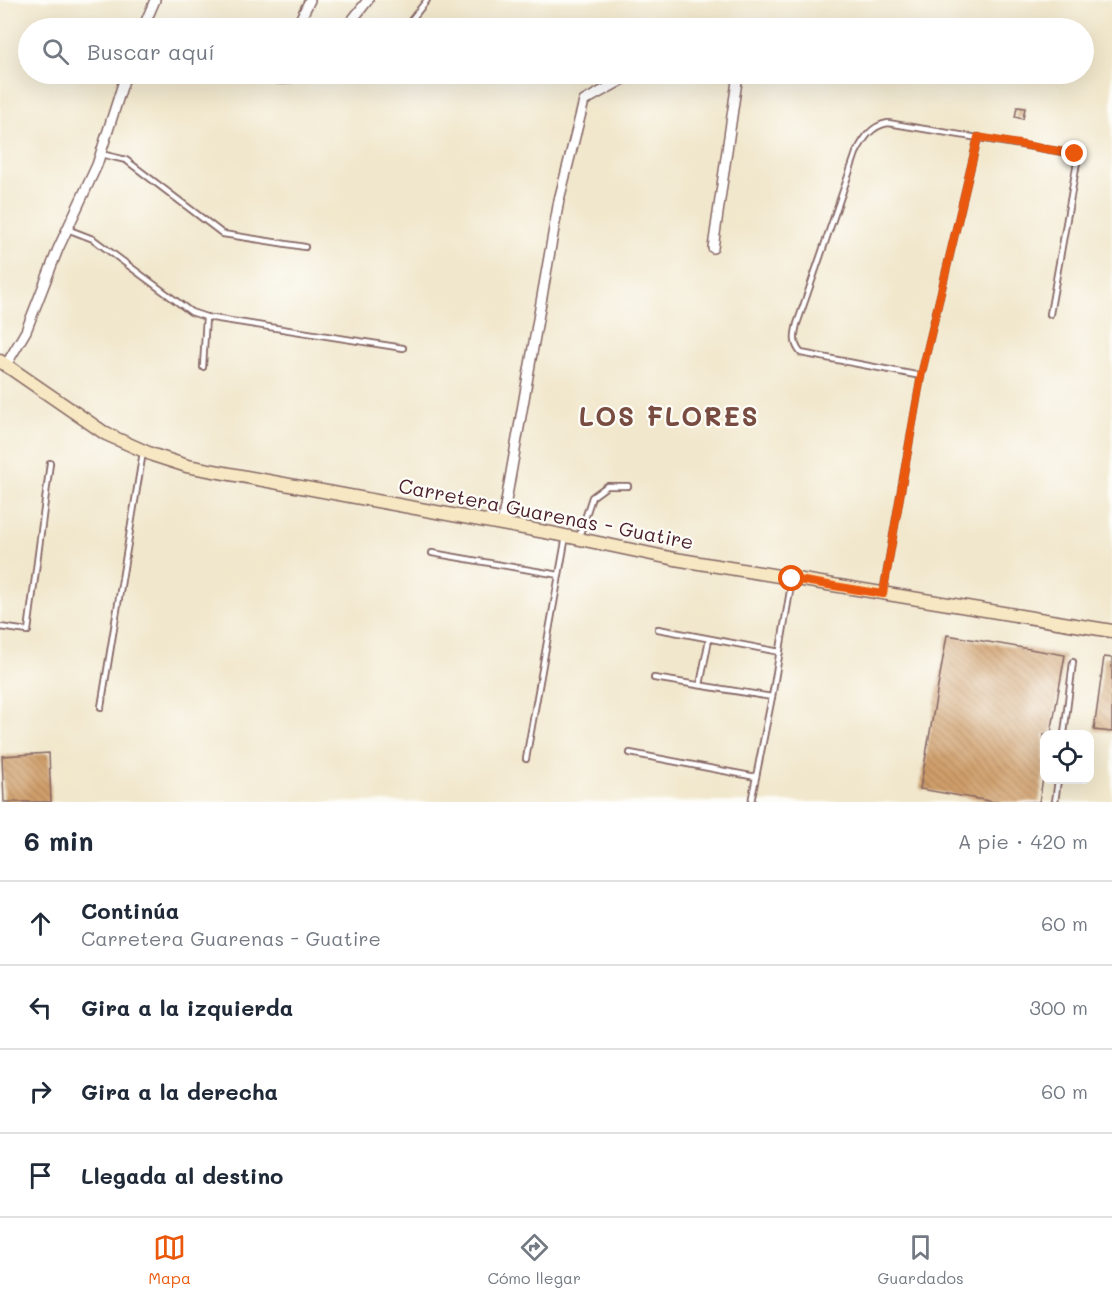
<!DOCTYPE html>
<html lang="es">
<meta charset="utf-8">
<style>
:root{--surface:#fff;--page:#f2f2f3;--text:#1f2937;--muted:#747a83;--line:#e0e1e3;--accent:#ea580c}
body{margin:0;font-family:Mali,sans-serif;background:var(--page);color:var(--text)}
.controls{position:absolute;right:18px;bottom:18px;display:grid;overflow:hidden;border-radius:12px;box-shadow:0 6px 24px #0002}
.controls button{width:54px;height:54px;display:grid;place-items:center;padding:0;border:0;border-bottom:2px solid var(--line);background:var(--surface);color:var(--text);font:30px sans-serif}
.stop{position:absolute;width:18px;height:18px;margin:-14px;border:4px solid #ea580c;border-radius:50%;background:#fff}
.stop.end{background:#ea580c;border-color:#fff;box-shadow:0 2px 6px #0008}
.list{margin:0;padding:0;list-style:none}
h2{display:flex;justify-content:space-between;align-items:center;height:78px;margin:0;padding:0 24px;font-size:26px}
h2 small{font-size:20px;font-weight:400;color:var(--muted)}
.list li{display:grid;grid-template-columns:39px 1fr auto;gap:18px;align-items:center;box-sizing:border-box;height:84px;padding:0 24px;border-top:2px solid var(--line)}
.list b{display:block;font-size:22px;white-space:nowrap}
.list p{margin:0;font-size:20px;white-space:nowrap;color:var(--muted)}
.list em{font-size:20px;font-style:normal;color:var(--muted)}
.icon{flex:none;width:33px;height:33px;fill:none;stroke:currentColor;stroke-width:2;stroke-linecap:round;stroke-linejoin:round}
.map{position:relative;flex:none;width:1112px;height:802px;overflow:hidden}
.search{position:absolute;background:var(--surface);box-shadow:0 6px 24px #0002;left:18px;right:18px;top:18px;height:66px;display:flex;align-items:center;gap:15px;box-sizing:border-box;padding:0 21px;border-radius:33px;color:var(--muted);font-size:22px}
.sheet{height:414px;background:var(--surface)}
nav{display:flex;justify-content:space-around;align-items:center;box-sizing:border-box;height:84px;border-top:2px solid var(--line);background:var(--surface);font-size:16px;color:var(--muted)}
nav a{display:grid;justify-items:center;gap:3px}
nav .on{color:var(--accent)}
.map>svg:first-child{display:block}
.building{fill:url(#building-back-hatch)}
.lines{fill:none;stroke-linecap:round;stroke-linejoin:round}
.lane-casing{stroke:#846563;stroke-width:8}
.street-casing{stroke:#846563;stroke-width:12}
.secondary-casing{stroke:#846563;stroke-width:15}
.lane{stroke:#fff;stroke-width:4.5}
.street{stroke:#fff;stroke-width:9}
.secondary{stroke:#f7e8c3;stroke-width:12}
.route{stroke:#ea580c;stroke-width:8}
.labels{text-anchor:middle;stroke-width:4.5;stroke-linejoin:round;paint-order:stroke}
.street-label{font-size:20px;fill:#4a1f2b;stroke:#fdfcf7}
.district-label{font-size:26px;font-weight:bold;letter-spacing:1.5px;fill:#794c41;stroke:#fdfcf7}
</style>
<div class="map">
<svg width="1112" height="802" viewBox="0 0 1112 802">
<defs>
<pattern id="building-back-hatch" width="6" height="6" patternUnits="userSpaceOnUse" patternTransform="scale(1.5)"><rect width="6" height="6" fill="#d09f6a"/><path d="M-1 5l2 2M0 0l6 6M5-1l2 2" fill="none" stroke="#ab8157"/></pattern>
</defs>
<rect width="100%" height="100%" fill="#fdfcf7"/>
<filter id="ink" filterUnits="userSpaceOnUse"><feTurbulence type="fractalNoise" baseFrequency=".0167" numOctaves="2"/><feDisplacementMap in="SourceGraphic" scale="12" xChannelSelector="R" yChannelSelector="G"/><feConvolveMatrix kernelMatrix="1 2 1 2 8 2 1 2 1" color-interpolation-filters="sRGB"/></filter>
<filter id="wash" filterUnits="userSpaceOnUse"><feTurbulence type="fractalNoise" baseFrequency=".008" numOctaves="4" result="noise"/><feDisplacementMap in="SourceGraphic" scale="24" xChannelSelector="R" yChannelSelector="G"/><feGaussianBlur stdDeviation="1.35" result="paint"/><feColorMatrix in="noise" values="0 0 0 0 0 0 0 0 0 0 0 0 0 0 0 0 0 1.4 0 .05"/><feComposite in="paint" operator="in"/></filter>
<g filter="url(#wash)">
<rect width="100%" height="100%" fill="#f1e7cc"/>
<g id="blocks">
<g class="building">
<polygon points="1017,107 1025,108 1023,119 1015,117"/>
<polygon points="947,635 1065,655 1051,734 1044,734 1044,773 1039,802 995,802 920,789"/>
<polygon points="1104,657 1112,658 1112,732 1094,730"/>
<polygon points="49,753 51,802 4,802 2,756"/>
</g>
</g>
</g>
<g filter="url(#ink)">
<use href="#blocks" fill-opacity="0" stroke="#846563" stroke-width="1.5"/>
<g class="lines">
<defs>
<g id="lane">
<polyline points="405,28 427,0"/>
<polyline points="101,154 126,160 223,234 305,247"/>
<polyline points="67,229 93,239 191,312 206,317 403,348"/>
<polyline points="203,367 206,317"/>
<path d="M921 376 801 353C793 344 794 336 797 324L856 153C864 138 871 126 888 123L1075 154 1077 162 1050 314"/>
<polyline points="579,537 592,497 607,486 628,486"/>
<polyline points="432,553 559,575"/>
<polyline points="883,593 921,376 978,137"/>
<polyline points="0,627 28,631 50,463"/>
<polyline points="658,629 780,652"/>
<polyline points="654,678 772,697"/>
<polyline points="700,685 709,639"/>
<polyline points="101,707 143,452"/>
<polyline points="1064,734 1073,662"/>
<polyline points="630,753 756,777"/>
<polyline points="526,759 566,536"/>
<polyline points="751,802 772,697 792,579"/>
<polyline points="1055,802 1058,780"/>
</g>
<g id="street">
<polyline points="143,28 155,0"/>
<polyline points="296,28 310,0"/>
<polyline points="346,28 368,0"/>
<path d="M264 74C276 78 285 83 296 74"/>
<polyline points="713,248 738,74"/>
<polyline points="6,365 26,331 58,249 97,165 126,74"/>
<polyline points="502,524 559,200 584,101 633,74"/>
</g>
<polyline id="secondary" points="0,361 106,434 153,455 187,466 556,534 675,559 1112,631"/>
</defs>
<use href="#lane" class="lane-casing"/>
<use href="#street" class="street-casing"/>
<use href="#secondary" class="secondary-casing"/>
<use href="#lane" class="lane"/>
<use href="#street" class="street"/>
<use href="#secondary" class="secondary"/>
</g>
</g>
<g class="lines" filter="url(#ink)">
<polyline class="route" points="792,579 883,594 921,376 978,137 1075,154"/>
</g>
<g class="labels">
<g class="street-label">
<text transform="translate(546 514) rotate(11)" y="7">Carretera Guarenas - Guatire</text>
</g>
<g class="district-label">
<text x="669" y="426">LOS FLORES</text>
</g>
</g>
</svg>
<div class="controls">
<button><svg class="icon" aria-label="locate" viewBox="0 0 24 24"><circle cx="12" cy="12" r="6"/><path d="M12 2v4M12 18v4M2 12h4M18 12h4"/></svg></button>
</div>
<div class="stop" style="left:792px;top:579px"></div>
<div class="stop end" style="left:1075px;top:154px"></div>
<div class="search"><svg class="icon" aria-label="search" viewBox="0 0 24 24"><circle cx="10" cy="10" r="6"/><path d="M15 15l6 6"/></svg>Buscar aquí</div>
</div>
<section class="sheet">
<h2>6 min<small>A pie · 420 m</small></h2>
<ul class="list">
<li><svg class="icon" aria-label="ahead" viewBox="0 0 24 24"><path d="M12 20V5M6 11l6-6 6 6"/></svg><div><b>Continúa</b><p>Carretera Guarenas - Guatire</p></div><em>60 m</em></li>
<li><svg class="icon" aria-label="left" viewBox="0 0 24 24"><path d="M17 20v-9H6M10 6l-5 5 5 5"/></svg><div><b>Gira a la izquierda</b></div><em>300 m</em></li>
<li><svg class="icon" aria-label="right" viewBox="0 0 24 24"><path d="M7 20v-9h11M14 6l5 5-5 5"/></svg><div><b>Gira a la derecha</b></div><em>60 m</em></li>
<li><svg class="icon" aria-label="arrive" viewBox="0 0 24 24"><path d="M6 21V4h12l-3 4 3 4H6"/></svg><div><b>Llegada al destino</b></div></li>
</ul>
</section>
<nav>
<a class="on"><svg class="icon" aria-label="map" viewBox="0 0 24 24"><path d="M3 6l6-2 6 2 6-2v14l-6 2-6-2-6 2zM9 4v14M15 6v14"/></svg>Mapa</a>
<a><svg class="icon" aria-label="directions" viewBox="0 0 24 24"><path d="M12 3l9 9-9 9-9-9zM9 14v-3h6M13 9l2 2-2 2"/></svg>Cómo llegar</a>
<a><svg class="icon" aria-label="saved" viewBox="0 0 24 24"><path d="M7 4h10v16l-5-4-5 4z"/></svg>Guardados</a>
</nav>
